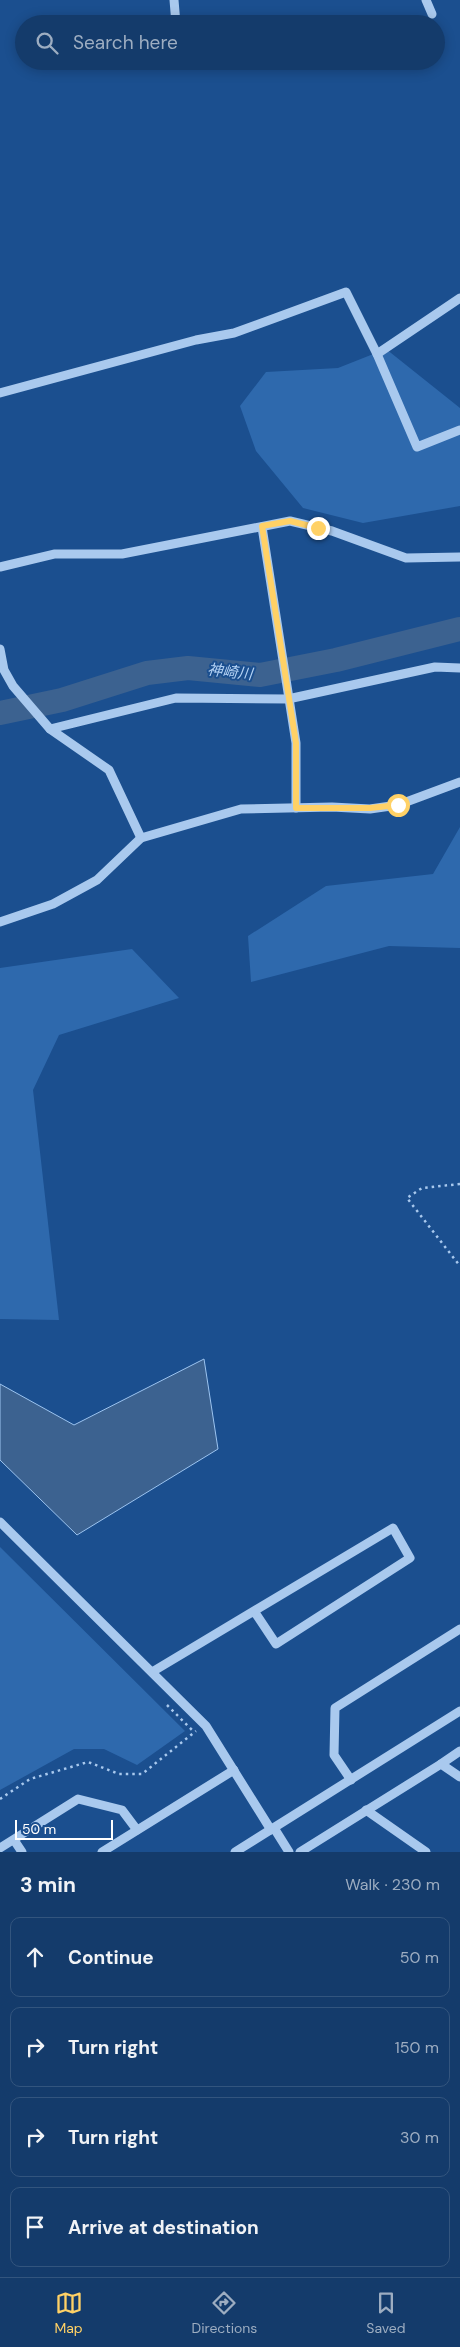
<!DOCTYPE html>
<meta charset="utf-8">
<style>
:root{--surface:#143b6b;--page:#1d4271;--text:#f1f3f6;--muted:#9dadc1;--line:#33557e;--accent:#ffd166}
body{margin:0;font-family:"DM Sans","Noto Sans JP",sans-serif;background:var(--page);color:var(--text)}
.scale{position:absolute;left:15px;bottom:12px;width:98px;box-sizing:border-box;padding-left:5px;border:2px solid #fff;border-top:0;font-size:14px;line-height:18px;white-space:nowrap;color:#fff;-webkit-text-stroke:4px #1b4f8f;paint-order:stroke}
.stop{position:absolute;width:15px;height:15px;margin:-11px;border:4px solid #ffd166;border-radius:50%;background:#fff}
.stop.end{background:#ffd166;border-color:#fff;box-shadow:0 1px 5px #0008}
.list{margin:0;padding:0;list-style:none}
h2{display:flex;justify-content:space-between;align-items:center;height:65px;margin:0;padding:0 20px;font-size:21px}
h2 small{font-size:16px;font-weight:400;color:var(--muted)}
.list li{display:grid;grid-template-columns:32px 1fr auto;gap:15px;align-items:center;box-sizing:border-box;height:80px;margin:0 10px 10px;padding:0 10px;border:1px solid var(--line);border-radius:10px}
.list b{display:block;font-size:19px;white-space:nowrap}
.list em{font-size:16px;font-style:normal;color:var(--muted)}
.icon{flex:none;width:28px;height:28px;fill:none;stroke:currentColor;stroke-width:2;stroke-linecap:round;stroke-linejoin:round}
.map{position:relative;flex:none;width:460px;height:1852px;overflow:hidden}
.search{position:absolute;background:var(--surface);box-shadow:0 2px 12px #0003;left:15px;right:15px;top:15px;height:55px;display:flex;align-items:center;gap:12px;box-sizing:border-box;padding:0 18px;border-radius:28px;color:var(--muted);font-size:19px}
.sheet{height:425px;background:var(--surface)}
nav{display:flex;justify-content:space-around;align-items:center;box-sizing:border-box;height:70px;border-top:1px solid var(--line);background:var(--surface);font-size:14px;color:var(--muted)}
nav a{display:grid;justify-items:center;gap:2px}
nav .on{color:var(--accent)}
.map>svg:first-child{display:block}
.green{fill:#2e69ad}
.water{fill:#3c6290;stroke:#9cc4f0}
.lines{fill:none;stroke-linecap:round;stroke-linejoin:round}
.river{stroke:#3c6290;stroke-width:24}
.path{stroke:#a9c9ee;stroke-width:2.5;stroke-dasharray:2.5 4;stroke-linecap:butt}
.minor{stroke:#a9c9ee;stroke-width:9}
.route{stroke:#ffd166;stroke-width:6}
.labels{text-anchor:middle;stroke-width:4;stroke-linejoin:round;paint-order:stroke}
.water-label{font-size:15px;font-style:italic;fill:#b5d3f5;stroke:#1b4f8f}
</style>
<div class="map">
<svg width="460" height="1852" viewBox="0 0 460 1852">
<rect width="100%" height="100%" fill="#1b4f8f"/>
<g class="green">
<polygon points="386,349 460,408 460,506 363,523 303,508 256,451 240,406 266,372 338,368"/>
<polygon points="460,827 460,948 389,946 251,982 248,936 326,886 433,874"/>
<polygon points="132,949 179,998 59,1035 33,1090 59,1320 0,1319 0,968"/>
<polygon points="0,1547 185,1731 137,1765 104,1749 74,1749 0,1790"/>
</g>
<polygon class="water" points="204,1359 218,1449 77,1535 0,1460 0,1384 74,1425"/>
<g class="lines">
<polyline class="river" points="0,713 62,700 147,673 188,668 260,675 336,660 460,629"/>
<g class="path">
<polyline points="460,1184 422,1188 407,1198 460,1266"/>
<polyline points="167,1705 194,1732"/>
<polyline points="0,1799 30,1779 88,1762 119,1774 142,1774 196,1731"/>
</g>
<g class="minor">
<polyline points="174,0 176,24"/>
<polyline points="426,0 432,14"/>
<polyline points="180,61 180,63"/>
<polyline points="377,354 460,298"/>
<polyline points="0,393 196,340 234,333 346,292 377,354 417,447 460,430"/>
<polyline points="262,527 296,743 296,808"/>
<polyline points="0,567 54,554 122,554 290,521 332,531 406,558 460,557"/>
<polyline points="0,649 4,670 13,686 50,729 109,770 141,838"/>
<polyline points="50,729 176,698 288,699 435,667 460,668"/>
<polyline points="0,922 53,904 97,880 141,838 241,809 332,807 370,809 398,805 460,782"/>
<polyline points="0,1522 206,1726 271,1830"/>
<polyline points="152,1672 393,1528 410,1558 276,1644 254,1611"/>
<polyline points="441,1764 460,1751"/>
<polyline points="351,1780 334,1755 335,1708 460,1629"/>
<polyline points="366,1810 426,1852"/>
<polyline points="274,1828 289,1852"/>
<polyline points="14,1840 22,1852"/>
<polyline points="0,1848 78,1799 122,1810 137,1830"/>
<polyline points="102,1852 234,1770"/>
<polyline points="235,1852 460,1711"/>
<polyline points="300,1852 441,1764 460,1777"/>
</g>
</g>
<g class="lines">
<polyline class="route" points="318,528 290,521 262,526 296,743 296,808 370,808 398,805"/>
</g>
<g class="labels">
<g class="water-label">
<text transform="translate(230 672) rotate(6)" y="5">神崎川</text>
</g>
</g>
</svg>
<div class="scale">50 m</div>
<div class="stop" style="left:398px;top:805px"></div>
<div class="stop end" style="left:318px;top:528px"></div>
<div class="search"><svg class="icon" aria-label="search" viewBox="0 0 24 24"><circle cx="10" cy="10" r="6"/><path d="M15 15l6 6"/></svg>Search here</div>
</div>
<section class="sheet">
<h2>3 min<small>Walk · 230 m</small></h2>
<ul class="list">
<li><svg class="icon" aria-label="ahead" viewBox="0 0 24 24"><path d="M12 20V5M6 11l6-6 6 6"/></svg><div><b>Continue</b></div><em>50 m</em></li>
<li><svg class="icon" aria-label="right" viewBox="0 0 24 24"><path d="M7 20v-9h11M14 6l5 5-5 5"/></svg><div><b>Turn right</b></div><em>150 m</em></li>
<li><svg class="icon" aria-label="right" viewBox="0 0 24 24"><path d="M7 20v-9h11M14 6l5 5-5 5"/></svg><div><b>Turn right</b></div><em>30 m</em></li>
<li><svg class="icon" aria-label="arrive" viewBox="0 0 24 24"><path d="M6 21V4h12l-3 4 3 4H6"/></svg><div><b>Arrive at destination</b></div></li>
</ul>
</section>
<nav>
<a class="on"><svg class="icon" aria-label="map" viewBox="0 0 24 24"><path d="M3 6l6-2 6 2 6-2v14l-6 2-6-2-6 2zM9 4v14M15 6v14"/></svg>Map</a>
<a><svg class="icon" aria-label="directions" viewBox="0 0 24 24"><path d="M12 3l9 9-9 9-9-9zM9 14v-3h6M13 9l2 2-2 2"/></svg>Directions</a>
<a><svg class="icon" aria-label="saved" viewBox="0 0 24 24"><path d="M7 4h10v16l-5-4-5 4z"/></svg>Saved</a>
</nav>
